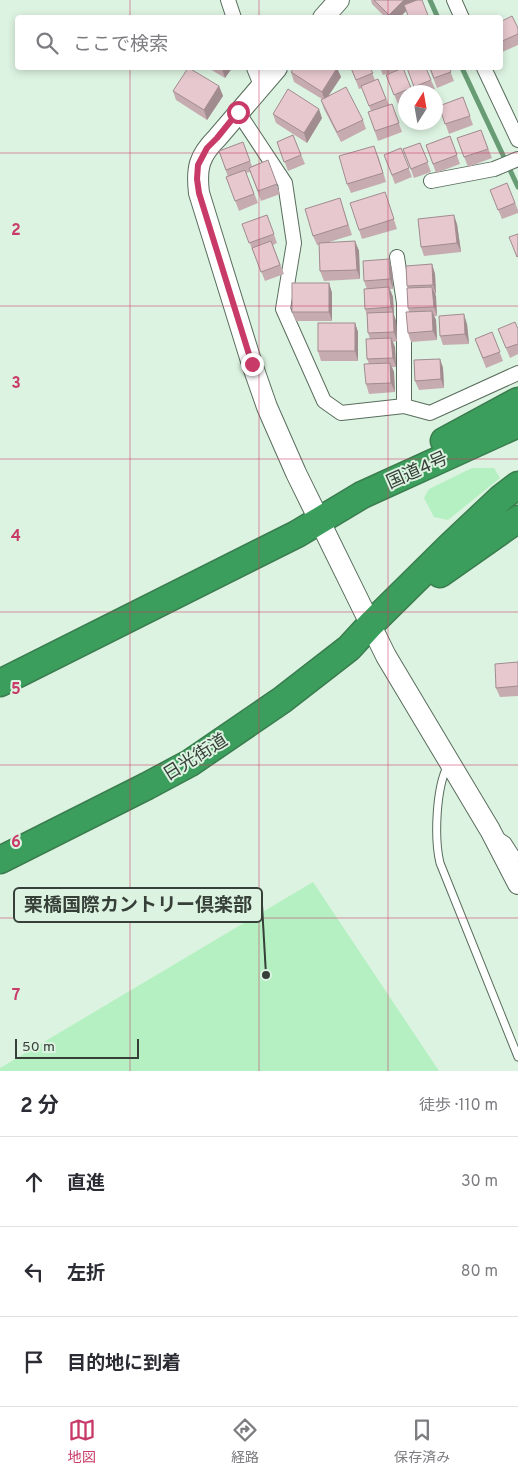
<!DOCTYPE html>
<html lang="ja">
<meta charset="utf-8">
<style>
:root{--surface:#fff;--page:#f7f7f7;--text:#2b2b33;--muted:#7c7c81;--line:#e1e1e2;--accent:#c83b68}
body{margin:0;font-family:Overpass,"Noto Sans JP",sans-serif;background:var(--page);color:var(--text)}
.compass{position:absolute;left:398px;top:85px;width:45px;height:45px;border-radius:50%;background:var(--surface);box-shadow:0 2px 8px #0003;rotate:11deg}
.scale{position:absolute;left:15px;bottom:12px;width:124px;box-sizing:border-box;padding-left:5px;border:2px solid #363f38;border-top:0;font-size:14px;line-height:18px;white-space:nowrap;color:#363f38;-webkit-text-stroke:4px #ddf3e1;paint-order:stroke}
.stop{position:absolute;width:15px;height:15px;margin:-11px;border:4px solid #c83b68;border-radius:50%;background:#fff}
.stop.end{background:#c83b68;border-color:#fff;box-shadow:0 1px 5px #0008}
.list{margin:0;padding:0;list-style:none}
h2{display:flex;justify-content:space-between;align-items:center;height:65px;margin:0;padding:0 20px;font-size:21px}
h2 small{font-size:16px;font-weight:400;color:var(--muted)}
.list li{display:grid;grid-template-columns:32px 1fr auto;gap:15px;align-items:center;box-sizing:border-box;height:90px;padding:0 20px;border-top:1px solid var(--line)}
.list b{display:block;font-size:19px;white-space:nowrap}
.list em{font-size:16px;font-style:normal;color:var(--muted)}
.icon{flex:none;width:28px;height:28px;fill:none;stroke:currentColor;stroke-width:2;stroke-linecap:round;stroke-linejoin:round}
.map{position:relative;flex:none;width:518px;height:1071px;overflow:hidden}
.search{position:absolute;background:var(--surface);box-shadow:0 2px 8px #0003;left:15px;right:15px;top:15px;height:55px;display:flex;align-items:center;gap:12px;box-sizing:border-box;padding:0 18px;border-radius:5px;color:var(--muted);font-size:19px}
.sheet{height:335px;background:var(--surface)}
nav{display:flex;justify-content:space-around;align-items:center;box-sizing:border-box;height:70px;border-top:1px solid var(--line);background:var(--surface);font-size:14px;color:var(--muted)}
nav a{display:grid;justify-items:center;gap:2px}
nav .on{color:var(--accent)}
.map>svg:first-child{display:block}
.green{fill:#b4f0c1}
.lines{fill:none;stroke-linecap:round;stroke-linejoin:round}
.stream{stroke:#689c75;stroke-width:5}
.lane-casing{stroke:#596d5d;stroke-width:9}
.street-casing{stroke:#596d5d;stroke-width:16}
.secondary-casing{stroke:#596d5d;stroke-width:22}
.highway-casing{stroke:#3a7d4f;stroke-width:29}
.lane{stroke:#fff;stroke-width:7}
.street{stroke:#fff;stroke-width:14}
.secondary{stroke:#fff;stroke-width:20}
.highway{stroke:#3c9e5c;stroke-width:26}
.wall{fill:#c6acb1}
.shaded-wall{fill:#a18c90}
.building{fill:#e6c8ce;stroke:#a18c90}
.route{stroke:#c83b68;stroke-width:6}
.grid{fill:none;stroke:#c83b68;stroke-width:1;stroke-opacity:0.55}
.labels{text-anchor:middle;stroke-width:4;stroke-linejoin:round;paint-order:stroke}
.street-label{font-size:18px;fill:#363f38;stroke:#ddf3e1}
.grid-label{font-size:16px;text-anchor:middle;font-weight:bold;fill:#c83b68;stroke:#ddf3e1;stroke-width:4;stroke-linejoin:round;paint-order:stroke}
.leader{fill:none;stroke:#363f38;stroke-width:2}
.callout-dot{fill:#363f38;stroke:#ddf3e1;stroke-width:2}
.callout{fill:#ddf3e1;stroke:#363f38;stroke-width:2}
.callout-label{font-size:19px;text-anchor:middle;font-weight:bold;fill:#363f38}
</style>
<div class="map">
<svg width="518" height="1071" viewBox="0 0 518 1071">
<rect width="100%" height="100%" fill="#ddf3e1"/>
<g class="green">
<polygon points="472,468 494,468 500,478 448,520 434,517 424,498 429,489"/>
<polygon points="313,882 439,1071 0,1071 0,1068"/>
</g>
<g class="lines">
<g class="stream">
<polyline points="430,0 438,18"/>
<polyline points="462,68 518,187"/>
</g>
<defs>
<g id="lane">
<path d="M448 765C436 787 434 838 440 863L518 1057"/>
<polyline points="501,837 507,841 518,858"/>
</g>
<g id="street">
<polyline points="228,0 234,18"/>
<polyline points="454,0 462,18"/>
<polyline points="254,68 261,85"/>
<polyline points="484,68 518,140"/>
<polyline points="238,112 285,183 294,243 283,309 324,401 341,413 404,406 430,413 518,373"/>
<polyline points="431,181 494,169 518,159"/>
<polyline points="397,257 404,303 404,406"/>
</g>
<g id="secondary">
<polyline points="323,18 339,0"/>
<path d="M277 68 217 138C199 156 196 168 199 193L252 364 267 407 296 473 386 656 490 830 518 884"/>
</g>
<g id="highway">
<polyline points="444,441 518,401"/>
<polyline points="440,574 518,519"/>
<polyline points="0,683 297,534 362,495 518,424"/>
<polyline points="0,860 147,786 190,763 282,700 349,648 371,624 449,547 501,498 518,485"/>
</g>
</defs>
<use href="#lane" class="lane-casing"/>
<use href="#street" class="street-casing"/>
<use href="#secondary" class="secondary-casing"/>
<use href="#highway" class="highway-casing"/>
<use href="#lane" class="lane"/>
<use href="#street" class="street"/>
<use href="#secondary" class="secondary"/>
<use href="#highway" class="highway"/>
</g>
<g class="wall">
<polygon points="371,0 422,0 406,11 399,18 386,18 372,4"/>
<polygon points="500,22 518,28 518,45 500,53"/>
<polygon points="208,68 232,68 225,78"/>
<polygon points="337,68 341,77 329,95 363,120 366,129 341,142 324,109 321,100 322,99 294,82 291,72"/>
<polygon points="351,68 370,68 375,80 378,79 389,105 392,104 402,132 378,141 368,112 371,111 362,88 359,89"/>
<polygon points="380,68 406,68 383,75"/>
<polygon points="403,68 413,92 406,92 406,101 398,104 386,75"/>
<polygon points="407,68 426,68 435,89 426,92 416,92"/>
<polygon points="429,68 449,68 454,81 437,88"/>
<polygon points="219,86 223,96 207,120 176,100 173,91"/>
<polygon points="463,97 473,125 449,134 439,106"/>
<polygon points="273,114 322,118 307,143 276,123"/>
<polygon points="481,130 492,158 468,167 457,138"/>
<polygon points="293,135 305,164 288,171 277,142"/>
<polygon points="450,136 460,164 436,173 426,145"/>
<polygon points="243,142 252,166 268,160 280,194 261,201 250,172 246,173 258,203 239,211 226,177 228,177 219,151"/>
<polygon points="420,143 431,172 414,178 403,149"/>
<polygon points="401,148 412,177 395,184 384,155"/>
<polygon points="378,155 386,182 351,193 347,184"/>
<polygon points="507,183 518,210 518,213 502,219 490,190"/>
<polygon points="385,192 397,229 362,239 359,230"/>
<polygon points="340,198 352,235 326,243 355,241 359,251 360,279 324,281 320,271 319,245 317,245 313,236"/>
<polygon points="267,215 277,243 273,245 284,274 265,281 242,224"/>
<polygon points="457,224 461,252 424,256 421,247"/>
<polygon points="432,264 435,274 436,294 435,294 437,316 434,316 436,320 437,340 411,342 408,333 409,312 408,308 408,288 407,286"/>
<polygon points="392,269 393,289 390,289 393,297 394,315 396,321 397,341 393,342 395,347 396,367 392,367 394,372 395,392 369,394 366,384 369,364 367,359 370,339 368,333 367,315 365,309 367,289 364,281"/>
<polygon points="329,283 332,293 332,321 296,321 292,312"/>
<polygon points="355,323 358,332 358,361 321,361 318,351"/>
<polygon points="467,324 469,344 443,345 440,336"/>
<polygon points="498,329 518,329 518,354 510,358"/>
<polygon points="492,332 503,361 486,368 475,339"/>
<polygon points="440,359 443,368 444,388 419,390 415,381"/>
<polygon points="518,662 518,696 500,697 496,688"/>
</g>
<g class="shaded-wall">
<polygon points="404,0 417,0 399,18 390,18 389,15"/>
<polygon points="223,68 232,68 225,78 222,69"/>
<polygon points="337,68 341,77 325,101 322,92"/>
<polygon points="219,86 223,96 207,120 204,110"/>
<polygon points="319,109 322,118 307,143 304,133"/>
<polygon points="454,215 457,224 461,252 457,243"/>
<polygon points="355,241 359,251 360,279 357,270"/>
<polygon points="389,259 392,269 393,289 390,279"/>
<polygon points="432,264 435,274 436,294 433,285"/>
<polygon points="329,283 332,293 332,321 329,312"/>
<polygon points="389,287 393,297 394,315 396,321 397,341 394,332 393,313 391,307"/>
<polygon points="432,287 436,296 437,316 434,307"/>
<polygon points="432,311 436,320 437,340 433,331"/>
<polygon points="464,314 467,324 469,344 465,334"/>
<polygon points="355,323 358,332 358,361 355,351"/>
<polygon points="391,338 395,347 396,367 393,358"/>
<polygon points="440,359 443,368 444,388 441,379"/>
<polygon points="390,363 394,372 395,392 391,383"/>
</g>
<g class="building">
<polygon points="374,0 404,0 389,15"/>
<polygon points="417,0 422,0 429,18 409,18 404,5"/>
<polygon points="512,16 518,28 518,34 500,42 500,22"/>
<polygon points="188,68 189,68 219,86 204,110 173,91"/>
<polygon points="294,68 337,68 322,92 291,72"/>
<polygon points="351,68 370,68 373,73 356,80"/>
<polygon points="403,68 411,88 394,95 386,75"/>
<polygon points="407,68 426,68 431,80 414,87"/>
<polygon points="430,68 449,68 451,72 434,78"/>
<polygon points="378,79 386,99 369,106 361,86"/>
<polygon points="346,87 363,120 337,132 321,100"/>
<polygon points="288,89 319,109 304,133 273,114"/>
<polygon points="463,97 470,116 445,124 439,106"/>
<polygon points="392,104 399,123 375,131 368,112"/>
<polygon points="481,130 488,149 464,157 457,138"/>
<polygon points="293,135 301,155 284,162 277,142"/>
<polygon points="450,136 457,155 433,164 426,145"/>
<polygon points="243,142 250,161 226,170 219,151"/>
<polygon points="420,143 428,162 411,169 403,149"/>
<polygon points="374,146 383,173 347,184 339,156"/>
<polygon points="401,148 409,168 392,175 384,155"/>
<polygon points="268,160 277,184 258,191 249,168"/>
<polygon points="245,170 254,194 235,201 226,177"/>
<polygon points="507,183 515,203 498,210 490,190"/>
<polygon points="385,192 394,219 359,230 350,203"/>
<polygon points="340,198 348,225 313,236 305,209"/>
<polygon points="267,215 274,234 249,243 242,224"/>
<polygon points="454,215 457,243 421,247 418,219"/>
<polygon points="518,234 518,256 517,257 509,237"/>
<polygon points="271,241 280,265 261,272 252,248"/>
<polygon points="355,241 357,270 320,271 319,243"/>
<polygon points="389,259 390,279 364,281 363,261"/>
<polygon points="432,264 433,285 407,286 406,266"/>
<rect x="292" y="283" width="37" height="29"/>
<polygon points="389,287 391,307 365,309 364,289"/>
<polygon points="432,287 434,307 408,308 407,288"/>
<polygon points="432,311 433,331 408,333 406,312"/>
<polygon points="393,312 394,332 368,333 367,313"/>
<polygon points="464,314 465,334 440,336 439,316"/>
<polygon points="515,322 518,329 518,344 506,348 498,329"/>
<rect x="318" y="323" width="37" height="28"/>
<polygon points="492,332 500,352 483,358 475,339"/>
<polygon points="391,338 393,358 367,359 366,339"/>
<polygon points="440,359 441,379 415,381 414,360"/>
<polygon points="390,363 391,383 366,384 364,364"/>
<polygon points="518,662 518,686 496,688 495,664"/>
</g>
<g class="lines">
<polyline class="route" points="238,112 217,138 207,148 198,165 197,179 199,193 252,364"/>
</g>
<path class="grid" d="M130 0V18M259 0V18M388 0V18M130 68V1071M259 68V1071M388 68V1071M0 153H518M0 306H518M0 459H518M0 612H518M0 765H518M0 918H518"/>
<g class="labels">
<g class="street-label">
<text transform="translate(417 470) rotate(-24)" y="6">国道4号</text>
<text transform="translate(195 757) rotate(-32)" y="6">日光街道</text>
</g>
</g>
<g class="grid-label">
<text x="16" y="235">2</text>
<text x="16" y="388">3</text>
<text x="16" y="541">4</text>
<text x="16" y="694">5</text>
<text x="16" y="847">6</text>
<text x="16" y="1000">7</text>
</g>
<path class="leader" d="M266 975L262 905"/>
<circle class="callout-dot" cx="266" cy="975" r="5"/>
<rect class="callout" x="14" y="888" width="248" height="34" rx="5"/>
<g class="callout-label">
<text x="138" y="911">栗橋国際カントリー倶楽部</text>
</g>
</svg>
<svg class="compass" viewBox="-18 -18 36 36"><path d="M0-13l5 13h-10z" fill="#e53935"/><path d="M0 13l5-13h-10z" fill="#7c7c81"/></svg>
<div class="scale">50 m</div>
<div class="stop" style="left:238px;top:112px"></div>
<div class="stop end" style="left:252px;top:364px"></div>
<div class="search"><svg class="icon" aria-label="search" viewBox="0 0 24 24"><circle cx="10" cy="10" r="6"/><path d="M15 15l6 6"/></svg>ここで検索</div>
</div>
<section class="sheet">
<h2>2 分<small>徒歩 · 110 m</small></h2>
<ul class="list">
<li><svg class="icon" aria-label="ahead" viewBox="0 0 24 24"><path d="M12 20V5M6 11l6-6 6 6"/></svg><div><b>直進</b></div><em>30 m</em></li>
<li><svg class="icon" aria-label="left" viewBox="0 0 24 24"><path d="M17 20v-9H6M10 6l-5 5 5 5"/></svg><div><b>左折</b></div><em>80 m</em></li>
<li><svg class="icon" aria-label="arrive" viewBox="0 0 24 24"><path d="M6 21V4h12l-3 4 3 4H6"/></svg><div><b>目的地に到着</b></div></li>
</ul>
</section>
<nav>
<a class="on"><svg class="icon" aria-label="map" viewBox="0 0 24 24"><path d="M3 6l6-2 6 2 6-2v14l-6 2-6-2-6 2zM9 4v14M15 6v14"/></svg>地図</a>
<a><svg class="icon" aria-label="directions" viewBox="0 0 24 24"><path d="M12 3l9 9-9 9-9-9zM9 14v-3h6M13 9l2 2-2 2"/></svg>経路</a>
<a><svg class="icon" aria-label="saved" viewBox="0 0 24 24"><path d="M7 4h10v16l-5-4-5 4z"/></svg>保存済み</a>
</nav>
